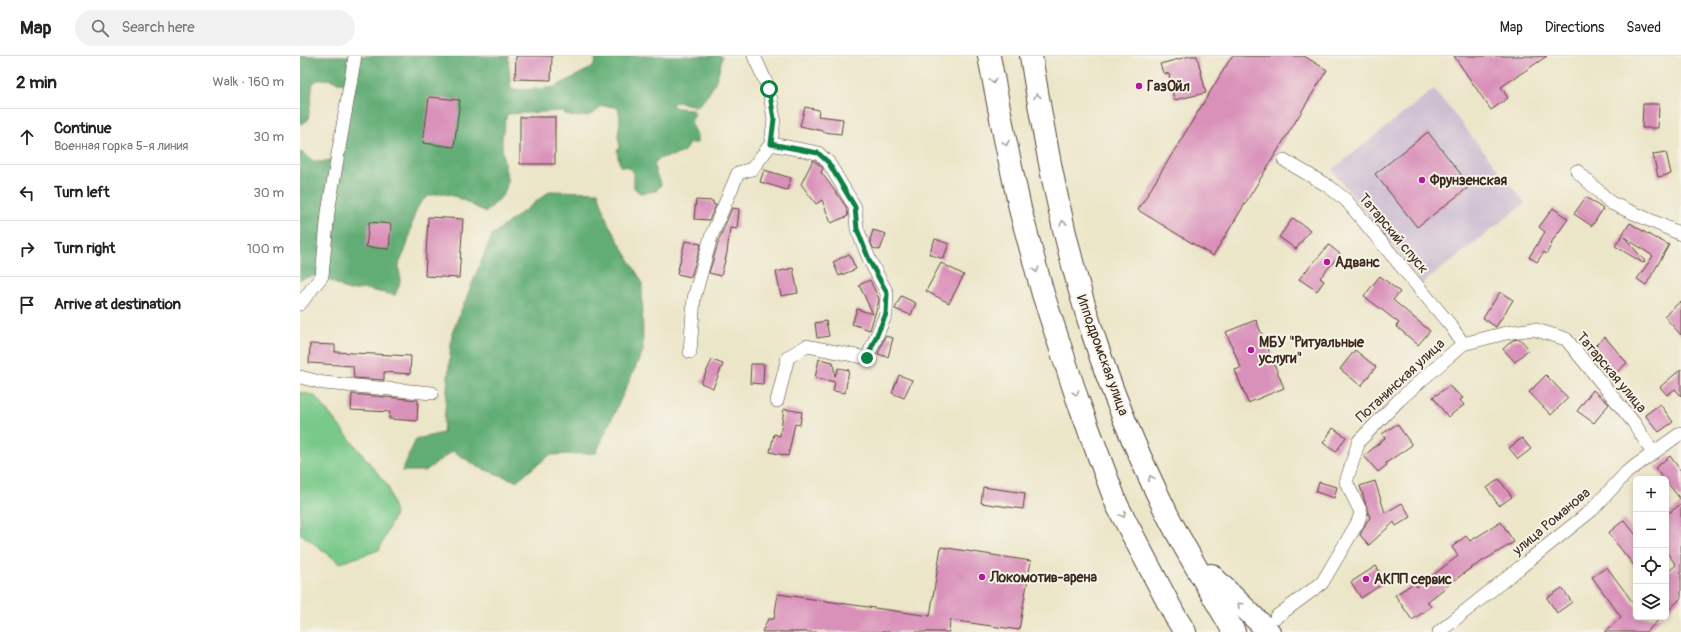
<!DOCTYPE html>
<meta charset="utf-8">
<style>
:root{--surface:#fff;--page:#f2f2f2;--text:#222;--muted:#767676;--line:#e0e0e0}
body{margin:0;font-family:Pangolin,sans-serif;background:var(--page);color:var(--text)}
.controls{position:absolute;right:12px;bottom:12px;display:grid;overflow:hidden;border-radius:6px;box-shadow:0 2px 6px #0003}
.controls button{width:36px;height:36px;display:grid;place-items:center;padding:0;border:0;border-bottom:1px solid var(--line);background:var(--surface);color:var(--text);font:20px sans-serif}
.stop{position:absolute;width:12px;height:12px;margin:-9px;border:3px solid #0b8043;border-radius:50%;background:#fff}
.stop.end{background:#0b8043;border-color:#fff;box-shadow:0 1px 4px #0008}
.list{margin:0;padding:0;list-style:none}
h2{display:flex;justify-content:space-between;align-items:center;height:52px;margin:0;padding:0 16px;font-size:17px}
h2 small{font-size:13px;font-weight:400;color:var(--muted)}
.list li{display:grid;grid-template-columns:26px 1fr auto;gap:12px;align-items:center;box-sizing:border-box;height:56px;padding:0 16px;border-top:1px solid var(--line)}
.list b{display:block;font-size:15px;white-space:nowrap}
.list p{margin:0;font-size:13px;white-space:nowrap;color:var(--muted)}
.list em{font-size:13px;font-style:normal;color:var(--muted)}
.icon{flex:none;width:22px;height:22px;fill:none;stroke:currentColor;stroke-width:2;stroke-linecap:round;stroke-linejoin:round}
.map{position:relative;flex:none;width:1381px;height:576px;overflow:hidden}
header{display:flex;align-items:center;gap:24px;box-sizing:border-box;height:56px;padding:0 20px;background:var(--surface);border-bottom:1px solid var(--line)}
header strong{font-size:19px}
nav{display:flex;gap:22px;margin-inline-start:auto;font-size:14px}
.search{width:280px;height:36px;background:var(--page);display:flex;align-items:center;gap:10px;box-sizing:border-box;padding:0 14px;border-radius:22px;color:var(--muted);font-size:15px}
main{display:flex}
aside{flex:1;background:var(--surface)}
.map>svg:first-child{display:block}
.industrial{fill:#cdbed2}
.green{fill:#79c98a;stroke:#5a7a54}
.forest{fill:#62ad76;stroke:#4e6c4a}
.building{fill:#d990b9}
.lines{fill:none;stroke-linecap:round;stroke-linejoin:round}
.minor-casing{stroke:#564638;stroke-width:14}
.trunk-casing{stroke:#564638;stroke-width:24}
.minor{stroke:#fff;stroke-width:13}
.trunk{stroke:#fff;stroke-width:22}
.oneway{stroke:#a79f9a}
.route{stroke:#0b8043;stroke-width:5}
.poi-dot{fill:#b5179e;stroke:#f7f3e8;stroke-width:1.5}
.labels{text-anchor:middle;stroke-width:4;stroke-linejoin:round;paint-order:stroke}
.poi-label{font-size:14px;font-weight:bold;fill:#3b2a1e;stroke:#f7f3e8;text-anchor:start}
.street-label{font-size:14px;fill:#3b2a1e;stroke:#f7f3e8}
</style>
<header>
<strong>Map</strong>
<div class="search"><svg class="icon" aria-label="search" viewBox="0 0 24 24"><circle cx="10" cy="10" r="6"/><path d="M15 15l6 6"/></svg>Search here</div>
<nav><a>Map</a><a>Directions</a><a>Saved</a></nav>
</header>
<main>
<aside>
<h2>2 min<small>Walk · 160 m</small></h2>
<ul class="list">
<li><svg class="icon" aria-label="ahead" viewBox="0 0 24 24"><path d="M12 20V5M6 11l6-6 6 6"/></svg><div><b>Continue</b><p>Военная горка 5-я линия</p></div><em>30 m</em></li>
<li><svg class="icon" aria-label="left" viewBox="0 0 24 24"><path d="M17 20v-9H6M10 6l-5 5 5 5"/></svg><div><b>Turn left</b></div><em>30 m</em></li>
<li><svg class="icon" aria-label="right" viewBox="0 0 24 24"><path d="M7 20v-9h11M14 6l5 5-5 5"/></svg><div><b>Turn right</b></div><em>100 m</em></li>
<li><svg class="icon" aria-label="arrive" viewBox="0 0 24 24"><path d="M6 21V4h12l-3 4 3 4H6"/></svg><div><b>Arrive at destination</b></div></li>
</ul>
</aside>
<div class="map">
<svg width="1381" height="576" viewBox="0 0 1381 576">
<rect width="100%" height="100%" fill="#f7f3e8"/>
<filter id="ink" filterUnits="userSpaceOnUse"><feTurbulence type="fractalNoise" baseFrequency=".025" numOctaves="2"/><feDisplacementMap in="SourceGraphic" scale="8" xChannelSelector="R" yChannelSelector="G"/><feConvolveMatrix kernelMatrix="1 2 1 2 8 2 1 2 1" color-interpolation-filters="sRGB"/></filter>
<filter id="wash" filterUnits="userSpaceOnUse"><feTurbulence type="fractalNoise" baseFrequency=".012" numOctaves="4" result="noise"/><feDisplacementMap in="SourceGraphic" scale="16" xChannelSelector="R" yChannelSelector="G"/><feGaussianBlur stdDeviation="0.9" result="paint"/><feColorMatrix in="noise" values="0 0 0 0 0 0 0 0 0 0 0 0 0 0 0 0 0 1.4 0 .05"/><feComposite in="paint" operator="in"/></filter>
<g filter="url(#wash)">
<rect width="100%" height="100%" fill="#ece6c9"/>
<polygon class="industrial" points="1134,33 1225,147 1122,228 1032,114"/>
<polygon class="green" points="0,336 15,340 88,430 95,458 79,494 40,507 0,477"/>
<g class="forest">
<path d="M0 0H208L211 34 240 33 255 31 293 11 296 4 293 0H422C420 17 411 42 396 50L379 46 371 47 376 52 392 53 395 58 391 66 397 79V87H389C387 91 385 95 381 97 373 102 351 98 355 114 356 119 359 124 361 129L356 135 340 137 334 132V117L328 111 320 110 317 95 320 89C314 75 325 67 317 51L302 50C294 60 283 62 270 60 267 59 265 57 262 55L207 58C205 68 201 80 202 89 204 126 219 127 186 156 173 151 159 139 144 138 113 135 113 168 107 189 105 196 101 202 99 209 98 214 101 219 100 224 100 229 97 234 95 239L64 233 49 235 22 220 8 221 0 224V96C6 98 8 103 12 105 18 108 33 103 41 101L53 32C40 27 25 18 13 27L8 64 0 68Z"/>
<polygon points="250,135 298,136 308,167 342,226 343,295 296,397 250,399 216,425 178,411 153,395 125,415 102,415 116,383 143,377 152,277 192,179"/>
</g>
<g id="blocks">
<g class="building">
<polygon points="216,0 252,0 251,24 215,23"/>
<polygon points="890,0 897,0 906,37 874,44 869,18 863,17 860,8"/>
<polygon points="932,0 1004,0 1027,14 913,200 838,154"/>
<polygon points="1154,0 1247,0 1201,31 1208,42 1191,54"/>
<polygon points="129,41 160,44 154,91 123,87"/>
<polygon points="1343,48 1359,48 1358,72 1342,72"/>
<polygon points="505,51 519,54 518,60 543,63 541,78 523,76 523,75 500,70"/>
<rect x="220" y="61" width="35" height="47"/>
<polygon points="1128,76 1170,130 1117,171 1075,118"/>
<polygon points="1366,96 1371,118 1358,121 1353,98"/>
<polygon points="513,104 522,111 523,113 521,116 540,142 546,151 548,160 531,167 522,144 516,148 501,128"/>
<polygon points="464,114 491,122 487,134 460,126"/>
<polygon points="1286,141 1303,153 1292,170 1274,158"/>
<polygon points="396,144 413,145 413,148 416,149 409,164 394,163"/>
<polygon points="432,152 439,153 437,173 430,172 427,197 421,220 409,217 419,184"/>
<polygon points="1253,152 1268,163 1251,187 1252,188 1246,198 1244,196 1237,206 1229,201 1245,176 1239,171"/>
<polygon points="128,161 163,163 159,222 125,220"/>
<polygon points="993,162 1010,174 996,193 979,181"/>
<polygon points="69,166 91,168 89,193 66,191"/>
<polygon points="1330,167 1356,183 1356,182 1369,189 1346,229 1337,223 1353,200 1324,181 1345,205 1343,207 1315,190"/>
<polygon points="573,174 586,178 580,194 573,192 570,184"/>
<polygon points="635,183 649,188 643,203 629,198"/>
<polygon points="385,185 401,188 391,221 377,218"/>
<polygon points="1029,189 1040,198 1020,222 1024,225 1017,235 999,223"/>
<polygon points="549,198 556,213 539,220 533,206"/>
<polygon points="641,207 664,219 649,247 626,235"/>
<polygon points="493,212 498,237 481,240 476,216"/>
<polygon points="1080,220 1100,236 1093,244 1130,275 1118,289 1096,270 1099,267 1064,240"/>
<polygon points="570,224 579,243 578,248 570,274 552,268 557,253 573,258 559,229"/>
<polygon points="1200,236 1213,244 1196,271 1183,262"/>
<polygon points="601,240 616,247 611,259 595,253"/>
<polygon points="1381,245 1381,279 1364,260"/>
<polygon points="956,264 984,332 948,347 935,314 941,312 926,276"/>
<polygon points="526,265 529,280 517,282 515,267"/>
<polygon points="585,280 593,282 588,301 578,298"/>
<polygon points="1305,281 1327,307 1311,321 1288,296"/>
<polygon points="1220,283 1229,293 1215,306 1203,293 1213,284"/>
<polygon points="10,288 35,289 35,296 111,300 110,318 84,316 84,324 54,322 53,310 9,307"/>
<polygon points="1055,294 1076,311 1061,330 1040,313"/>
<polygon points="519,303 533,306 535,320 538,312 549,314 545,337 533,335 535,326 515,322"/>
<polygon points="412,304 423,308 413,332 401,327"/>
<polygon points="451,308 464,308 463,328 450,327"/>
<polygon points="1381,313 1381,340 1375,333 1367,339 1360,331"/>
<polygon points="599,319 612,324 604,342 592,337"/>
<polygon points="1246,319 1268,342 1251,359 1229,336"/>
<polygon points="1149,330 1163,342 1160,344 1164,349 1148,361 1133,341"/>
<polygon points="1293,334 1309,348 1294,367 1277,355"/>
<polygon points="52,338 118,344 117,365 89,363 90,356 51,354"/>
<polygon points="1360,348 1373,366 1359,376 1345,359"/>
<polygon points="484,353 502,356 500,369 495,368 488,400 470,396 474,378 480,380"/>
<polygon points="1097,368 1112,389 1086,407 1087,409 1078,416 1064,400 1085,382 1082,378"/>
<polygon points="1033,372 1046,381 1036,396 1023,387"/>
<polygon points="1222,382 1231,393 1218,403 1209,392"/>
<polygon points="1370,400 1381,415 1381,444 1366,425 1366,423 1364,423 1355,412"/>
<polygon points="1199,423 1212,441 1199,450 1187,432"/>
<polygon points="1075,425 1085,457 1102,447 1111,461 1096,470 1094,466 1069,489 1060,479 1067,465 1070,462 1060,430"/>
<polygon points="1019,426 1037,431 1034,442 1016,436"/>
<polygon points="683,431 725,437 723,453 681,447"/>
<polygon points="1381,448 1381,542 1366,557 1366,518 1376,509 1366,495 1366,459"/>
<polygon points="1324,464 1336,479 1336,512 1308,477"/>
<polygon points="1201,466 1214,486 1168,514 1127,546 1131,551 1112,564 1095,539 1114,527 1117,531 1158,500 1152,491 1166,480 1170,485"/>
<polygon points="641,491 731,505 719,574 650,564 649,576 462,576 468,563 474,563 478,538 630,560"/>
<polygon points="1076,510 1086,526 1061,542 1051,526"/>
<polygon points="1307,511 1336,551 1336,561 1362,561 1346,576 1305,576 1321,561 1292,521"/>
<polygon points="1262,532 1272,546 1257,557 1247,542"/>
</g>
</g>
</g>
<g filter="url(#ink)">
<use href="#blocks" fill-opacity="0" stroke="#564638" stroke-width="1"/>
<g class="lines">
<defs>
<g id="minor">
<polyline points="471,88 518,97 528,106 555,151 557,173 570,205 587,237 586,258 567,302 507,290 488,301 477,345"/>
<polyline points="984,104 1028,130 1046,144 1151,270 1163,288"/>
<polyline points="1277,115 1311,147 1381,178"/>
<polyline points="0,248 22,220 28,156 55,0"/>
<polyline points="390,296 394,242 411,181 438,117 452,113 471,88 474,63 469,33 454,0"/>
<polyline points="0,321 24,327 132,337"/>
<polyline points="976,561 1022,527 1058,466 1061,456 1046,426 1059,385 1100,343 1163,288 1206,277 1233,273 1266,283 1334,367 1353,397"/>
<polyline points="1139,576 1292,454 1327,416 1381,377"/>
</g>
<g id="trunk">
<polyline points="689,0 705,83 721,157 743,238 777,342 817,449 875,560 885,576"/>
<path d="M731 0C746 92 763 185 792 275 811 335 839 401 867 458 887 498 912 537 934 576"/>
<polyline points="911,519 969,576"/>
</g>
</defs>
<use href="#minor" class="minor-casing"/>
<use href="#trunk" class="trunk-casing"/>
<use href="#minor" class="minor"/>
<use href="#trunk" class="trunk"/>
</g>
<defs><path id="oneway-chevron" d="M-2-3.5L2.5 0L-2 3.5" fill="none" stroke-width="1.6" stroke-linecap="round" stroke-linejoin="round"/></defs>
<g class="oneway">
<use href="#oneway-chevron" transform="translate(693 25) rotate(80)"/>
<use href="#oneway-chevron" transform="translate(737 40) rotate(-100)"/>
<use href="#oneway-chevron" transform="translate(706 87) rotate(77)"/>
<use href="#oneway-chevron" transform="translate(763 167) rotate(-103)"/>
<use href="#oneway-chevron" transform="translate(736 214) rotate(75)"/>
<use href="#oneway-chevron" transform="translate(776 337) rotate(71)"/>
<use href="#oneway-chevron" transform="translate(851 422) rotate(-114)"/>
<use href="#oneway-chevron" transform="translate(823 459) rotate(62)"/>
<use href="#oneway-chevron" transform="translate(940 549) rotate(-136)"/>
</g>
</g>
<g class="lines" filter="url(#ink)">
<polyline class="route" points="469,33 474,63 471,88 518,97 528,106 555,151 557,173 570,206 587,237 586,258 567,302"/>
</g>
<g class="poi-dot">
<circle cx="839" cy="30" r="4"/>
<circle cx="1122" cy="124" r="4"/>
<circle cx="1027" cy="206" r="4"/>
<circle cx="951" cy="294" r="4"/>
<circle cx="682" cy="521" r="4"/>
<circle cx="1066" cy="523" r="4"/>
</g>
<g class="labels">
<g class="poi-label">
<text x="847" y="35">ГазОйл</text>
<text x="1130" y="129">Фрунзенская</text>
<text x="1035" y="211">Адванс</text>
<text x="959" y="291">МБУ "Ритуальные<tspan x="959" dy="16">услуги"</tspan></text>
<text x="690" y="526">Локомотив-арена</text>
<text x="1074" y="528">АКПП сервис</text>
</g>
<g class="street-label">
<text transform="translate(1094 177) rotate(50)" y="5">Татарский спуск</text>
<text transform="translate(803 299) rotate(70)" y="5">Ипподромская улица</text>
<text transform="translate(1312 316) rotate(50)" y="5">Татарская улица</text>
<text transform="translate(1100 324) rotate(-43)" y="5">Потанинская улица</text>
<text transform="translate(1251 465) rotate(-40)" y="5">улица Романова</text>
</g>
</g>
</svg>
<div class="controls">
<button>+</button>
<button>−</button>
<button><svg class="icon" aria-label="locate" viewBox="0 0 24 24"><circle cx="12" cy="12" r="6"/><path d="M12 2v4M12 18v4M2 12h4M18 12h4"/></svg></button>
<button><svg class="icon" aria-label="layers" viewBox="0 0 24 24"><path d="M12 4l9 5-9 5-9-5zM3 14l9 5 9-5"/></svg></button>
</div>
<div class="stop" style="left:469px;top:33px"></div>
<div class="stop end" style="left:567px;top:302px"></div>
</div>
</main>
